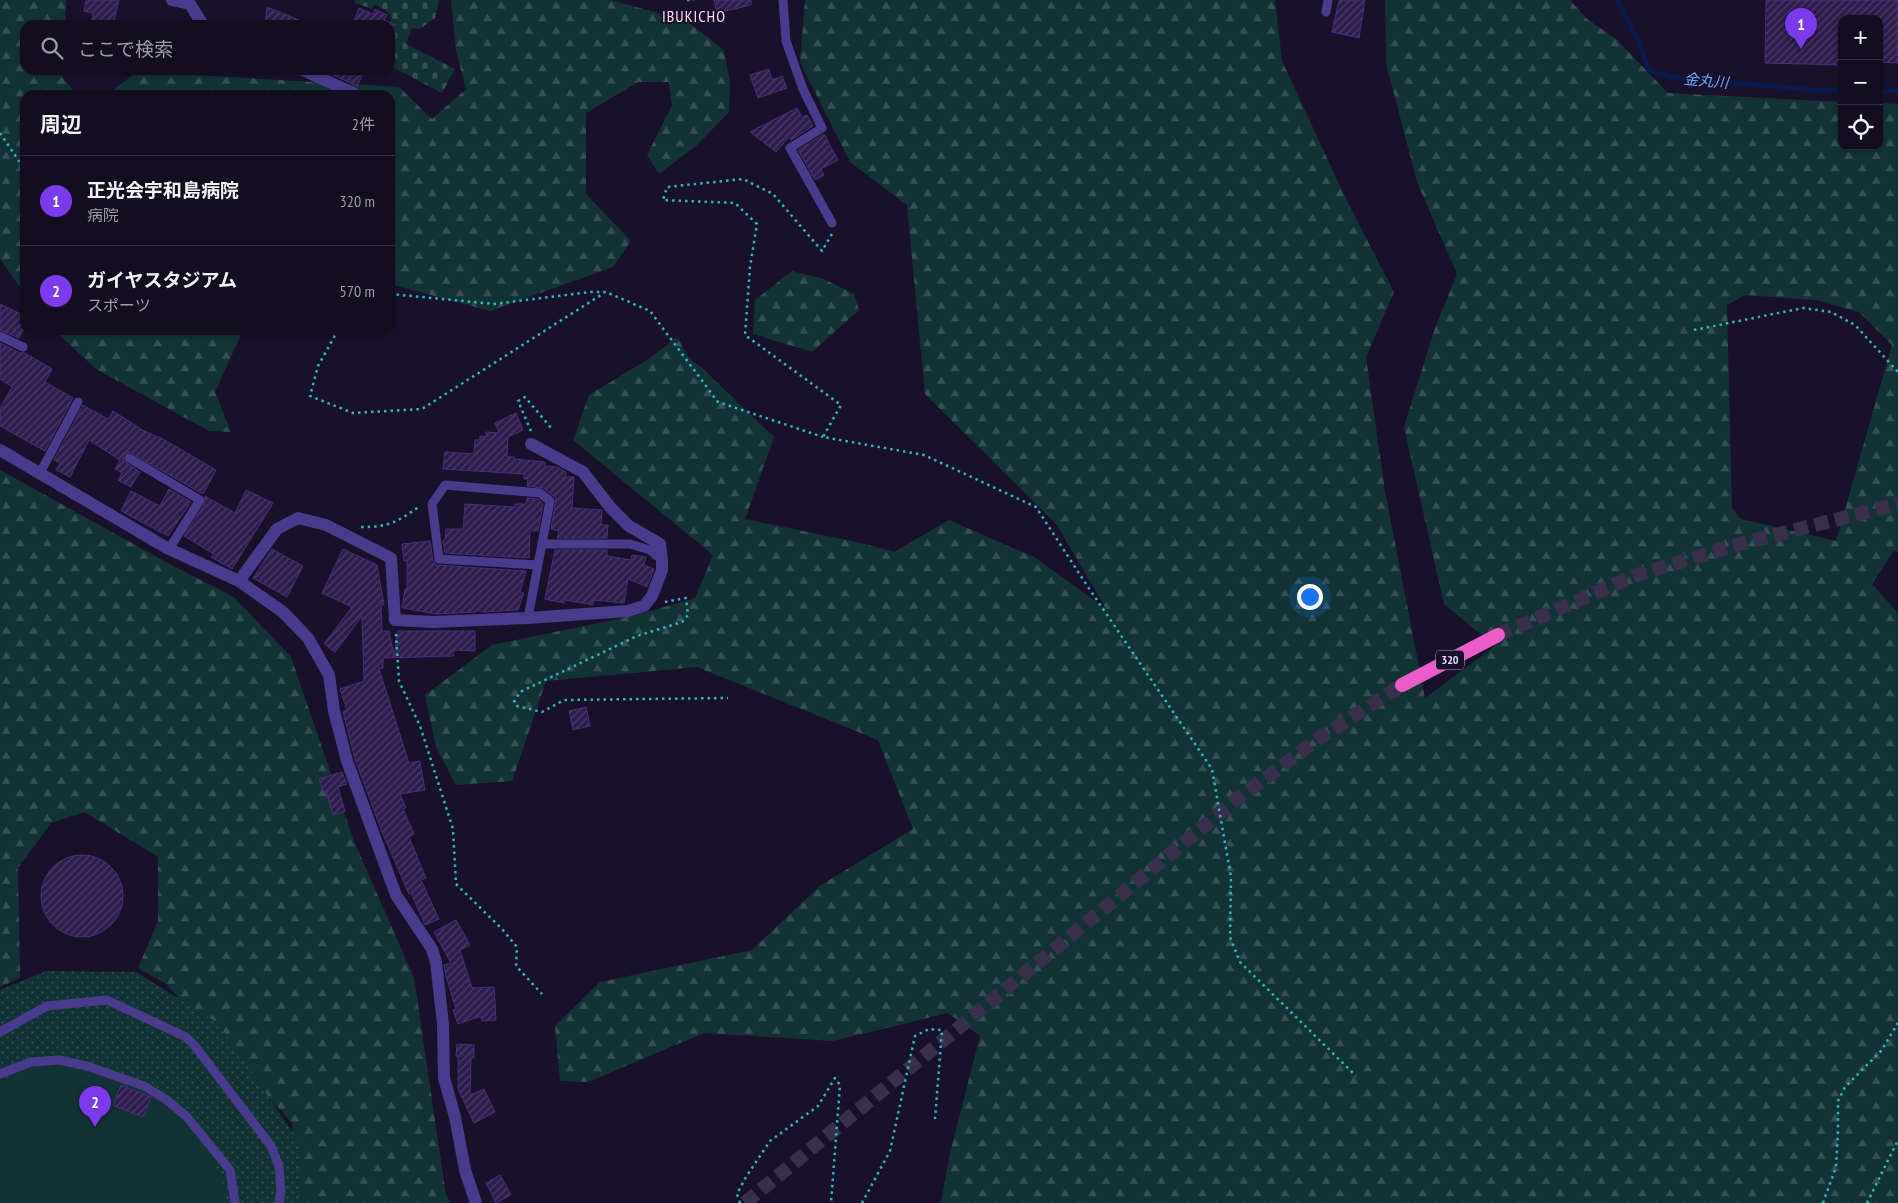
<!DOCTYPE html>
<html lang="ja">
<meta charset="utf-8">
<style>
:root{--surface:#130d20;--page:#1c1629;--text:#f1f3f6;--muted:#9d9ca5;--line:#322d3e;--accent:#7c3aed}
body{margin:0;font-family:"PT Sans Narrow","Noto Sans JP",sans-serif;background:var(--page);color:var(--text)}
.controls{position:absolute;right:15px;top:15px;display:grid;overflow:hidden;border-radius:10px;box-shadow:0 1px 4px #0004}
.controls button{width:45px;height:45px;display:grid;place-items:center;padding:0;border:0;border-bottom:1px solid var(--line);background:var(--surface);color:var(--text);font:25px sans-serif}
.you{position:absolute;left:1309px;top:596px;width:18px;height:18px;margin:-12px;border:4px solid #fff;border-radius:50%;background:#1a73e8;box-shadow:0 0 0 8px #1a73e833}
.badge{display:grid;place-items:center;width:32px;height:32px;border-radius:50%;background:var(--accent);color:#fff;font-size:16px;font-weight:700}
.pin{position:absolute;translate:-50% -41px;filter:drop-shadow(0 1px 2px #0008)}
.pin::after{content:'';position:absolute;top:26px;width:18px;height:15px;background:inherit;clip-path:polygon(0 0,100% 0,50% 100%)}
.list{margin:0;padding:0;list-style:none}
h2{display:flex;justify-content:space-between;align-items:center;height:65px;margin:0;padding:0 20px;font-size:21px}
h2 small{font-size:16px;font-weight:400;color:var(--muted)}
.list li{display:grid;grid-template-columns:32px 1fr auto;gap:15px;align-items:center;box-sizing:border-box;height:90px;padding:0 20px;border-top:1px solid var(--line)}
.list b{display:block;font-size:19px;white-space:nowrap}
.list p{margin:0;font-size:16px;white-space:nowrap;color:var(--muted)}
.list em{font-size:16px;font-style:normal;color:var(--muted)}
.icon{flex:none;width:28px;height:28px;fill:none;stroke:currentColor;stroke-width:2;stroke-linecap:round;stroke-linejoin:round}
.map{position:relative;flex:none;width:1898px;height:1203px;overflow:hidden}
.search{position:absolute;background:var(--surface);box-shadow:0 1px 4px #0004;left:20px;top:20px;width:375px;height:55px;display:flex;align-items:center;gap:12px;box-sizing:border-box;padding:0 18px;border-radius:15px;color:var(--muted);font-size:19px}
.panel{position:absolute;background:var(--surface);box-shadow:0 1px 4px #0004;left:20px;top:90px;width:375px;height:245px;border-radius:15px}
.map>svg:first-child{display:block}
.forest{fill:url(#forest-firs);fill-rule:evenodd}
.cemetery{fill:url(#cemetery-stones)}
.park{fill:url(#park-dots)}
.garden{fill:#133236}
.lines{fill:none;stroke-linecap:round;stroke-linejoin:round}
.stream{stroke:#0a194b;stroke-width:4.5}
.building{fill:url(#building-hatch);stroke:#472e79}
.trunk-tunnel{stroke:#372f4b;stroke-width:14;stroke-dasharray:14 7;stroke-linecap:butt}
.path{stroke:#2eb5c0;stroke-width:2.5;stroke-dasharray:2.5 4;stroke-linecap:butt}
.service{stroke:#493b8b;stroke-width:9}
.minor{stroke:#493b8b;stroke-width:12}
.trunk{stroke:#ec5cc8;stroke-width:14}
.labels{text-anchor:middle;stroke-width:4;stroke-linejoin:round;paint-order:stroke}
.shield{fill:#19112b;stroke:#a79ebf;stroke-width:1}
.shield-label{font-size:12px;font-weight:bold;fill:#e4dbff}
.water-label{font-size:15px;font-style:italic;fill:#69a5ff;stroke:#19112b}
.quarter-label{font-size:16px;letter-spacing:1px;fill:#fde;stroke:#19112b}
</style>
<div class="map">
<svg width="1898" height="1203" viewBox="0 0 1898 1203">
<defs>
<pattern id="forest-firs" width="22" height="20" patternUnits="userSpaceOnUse" patternTransform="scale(1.25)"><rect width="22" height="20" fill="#133236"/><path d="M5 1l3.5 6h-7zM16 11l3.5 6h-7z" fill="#354f54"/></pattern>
<pattern id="cemetery-stones" width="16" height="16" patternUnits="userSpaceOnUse" patternTransform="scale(1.25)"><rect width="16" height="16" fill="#133236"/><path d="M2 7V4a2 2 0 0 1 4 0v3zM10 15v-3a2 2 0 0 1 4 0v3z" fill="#354f54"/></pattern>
<pattern id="park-dots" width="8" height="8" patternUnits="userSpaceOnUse" patternTransform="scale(1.25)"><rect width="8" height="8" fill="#133236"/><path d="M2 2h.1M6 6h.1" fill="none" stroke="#354f54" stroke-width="1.8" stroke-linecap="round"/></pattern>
<pattern id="building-hatch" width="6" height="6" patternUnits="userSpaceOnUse" patternTransform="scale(1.25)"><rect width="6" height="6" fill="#2d1c4d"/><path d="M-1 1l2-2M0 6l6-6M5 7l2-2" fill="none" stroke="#4b3c68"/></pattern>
</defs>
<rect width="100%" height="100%" fill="#19112b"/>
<g class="forest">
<polygon points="0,0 66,0 65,25 25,25 25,70 63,70 63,78 77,95 25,95 25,294 0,259"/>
<polygon points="451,0 611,0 687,21 724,50 730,83 729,112 697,145 659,174 647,155 672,105 669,82 638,82 586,113 586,194 631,241 613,267 490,311 390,284 390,95 107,95 139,70 186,70 197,75 399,87 432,119 466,89 456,51"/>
<path d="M805 0H1275L1282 61 1346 199 1394 292 1366 357 1385 491 1425 698 1495 646 1444 604 1404 427 1435 328 1457 274 1417 182 1386 63 1385 0H1570L1587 19 1616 39 1668 93 1842 102V146H1879V103L1898 104V552L1894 550 1872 584 1898 613V1203H941L950 1153 980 1036 948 1013 833 1041 704 1033 588 1082 560 1081 555 1026 600 982 752 950 821 885 913 829 878 740 697 667 546 681 512 781 456 785 436 747 425 695 492 645 637 615 695 598 713 555 573 440 589 395 650 358 677 337 689 358 702 368 774 437 745 519 861 543 894 552 949 520 1036 558 1106 609 1057 525 925 394 907 205 850 162 800 62ZM1745 295 1816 300 1859 312 1892 345 1836 541 1741 519 1732 508 1727 305Z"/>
<polygon points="792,271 824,279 854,294 859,310 812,352 753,334 755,300"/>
<polygon points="54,330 243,330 215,392 231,432 209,431 96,369"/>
<polygon points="0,470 175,567 234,597 291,657 354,841 414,978 446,1195 451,1203 297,1203 292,1123 166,984 138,968 158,921 158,857 85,812 51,823 18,868 20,978 0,987"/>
</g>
<polygon class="cemetery" points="355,0 439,0 435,18 420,29 412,28 406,44 455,69 442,93 390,66 390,49 394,43 390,14 375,4 372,9 355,3"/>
<polygon class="park" points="46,971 136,972 218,1023 300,1143 298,1203 0,1203 0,990"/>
<path class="garden" d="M66 1063C89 1070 112 1079 135 1088 143 1091 153 1093 160 1098 189 1118 225 1167 226 1203H0V1082L26 1068Z"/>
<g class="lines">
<g class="stream">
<polyline points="1617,0 1638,40 1649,71 1683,79 1816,90 1842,90"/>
<polyline points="1879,91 1898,91"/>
</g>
</g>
<g class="building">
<polygon points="86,0 119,0 113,25 91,25 93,13 84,11"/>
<polygon points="714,0 751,0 751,5 717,13"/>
<polygon points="1339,0 1365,0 1359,38 1332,32"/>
<polygon points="1766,0 1898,0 1898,63 1879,62 1879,19 1842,19 1842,65 1765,63"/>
<polygon points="267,7 311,25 265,25"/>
<polygon points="359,8 373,14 375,9 387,15 384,20 396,25 352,25"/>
<polygon points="769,69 772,80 782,76 787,88 758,98 750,75"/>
<polygon points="322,70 365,70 357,86"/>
<polygon points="797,108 802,117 807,115 813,126 791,140 789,137 776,152 750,132"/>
<polygon points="824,134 838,160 821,169 824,175 815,180 798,150"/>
<polygon points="0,304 25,316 25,326 19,338 0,330"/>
<polygon points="0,343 20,353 25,353 52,369 45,382 73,398 45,451 0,426 0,408 12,387 0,379"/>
<polygon points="83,405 108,419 113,411 144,431 161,438 216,470 203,494 129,452 123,455 124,461 140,472 131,487 118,480 122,473 115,469 120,460 89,440 70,477 56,470 60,463 54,460"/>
<polygon points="516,413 523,430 508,437 507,457 515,457 514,459 545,462 545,466 557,467 566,472 565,477 574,477 572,508 602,510 601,525 608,525 607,538 557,538 559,531 551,529 556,498 543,488 527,486 528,479 524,479 524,474 443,469 445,452 474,454 475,440 480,440 480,436 486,437 486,432 499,433 495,423"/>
<polygon points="169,489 191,502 168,536 121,511 131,491 160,506"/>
<polygon points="246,490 273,503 232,569 211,557 214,554 184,536 205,503 205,496 235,513"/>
<polygon points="527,498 538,499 543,504 538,531 530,531 529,558 445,553 443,540 445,539 446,529 463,529 465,504 515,507 515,504 526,504"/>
<polygon points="430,541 433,560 436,565 526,571 520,592 524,593 518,610 484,612 476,610 476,612 436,614 402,608 405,589 407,589 407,560 404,561 402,544"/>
<polygon points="272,549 303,566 287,597 253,578"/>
<polygon points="343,549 377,565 384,605 381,604 382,631 389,631 394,656 398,631 475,631 475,651 454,650 453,656 383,658 383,668 379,669 409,763 420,761 425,790 400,794 406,808 403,809 414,834 409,837 426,878 421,880 439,919 425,925 411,893 409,894 382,832 355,759 343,712 347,710 340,689 364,681 362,616 335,652 324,644 352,607 322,593"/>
<polygon points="555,550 607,550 607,556 631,560 632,555 646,557 644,565 654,569 647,587 628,579 624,603 594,600 593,605 565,600 564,603 545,599"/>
<polygon points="586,707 590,726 573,730 569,711"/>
<polygon points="342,772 347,784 338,787 345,811 333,815 326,791 324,792 319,779"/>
<circle cx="82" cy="896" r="41"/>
<polygon points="456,920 470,945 460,950 472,988 494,987 496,1020 482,1021 481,1016 458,1024 453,1010 456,1009 446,976 444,965 451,963 434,932"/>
<polygon points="457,1044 474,1045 474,1058 471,1058 470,1095 484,1089 495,1112 474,1123 458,1089 458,1057 456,1056"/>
<polygon points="121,1085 151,1097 143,1117 113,1105"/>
<polygon points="500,1175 511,1195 496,1203 486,1183"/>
</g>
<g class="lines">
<g class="trunk-tunnel">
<polyline points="1498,635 1634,576 1732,546 1898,504"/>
<polyline points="745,1203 1236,800 1318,739 1402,685"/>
</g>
<g class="path">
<polyline points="687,0 694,0"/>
<polyline points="0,133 25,170"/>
<polyline points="832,234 822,251 773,194 743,179 667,187 663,200 735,203 757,224 750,267 745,335 841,405 823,437 924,455 1036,507 1086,584 1212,769 1231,877 1230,937 1240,962 1356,1076"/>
<polyline points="390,294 494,304 590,292 606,292 650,311 718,402 823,437"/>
<polyline points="338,330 318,366 310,396 353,413 422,409 604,293"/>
<polyline points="1694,330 1803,308 1831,312 1855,325 1898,372"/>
<polyline points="531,431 518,401 525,397 552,429"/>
<path d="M361 527C390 527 397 522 420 506"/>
<polyline points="665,602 686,598 688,615 682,622 637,636 520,692 514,702 517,706 542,712 564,700 728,698"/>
<polyline points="396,634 399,681 420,726 453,829 456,884 502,929 517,947 516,966 542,994"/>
<polyline points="740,1203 737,1194 746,1177 770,1141 818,1106 835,1078 840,1085 831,1203"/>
<polyline points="862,1203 890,1151 915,1036 929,1029 942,1030 935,1119"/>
<polyline points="1823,1203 1836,1167 1838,1130 1838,1101 1845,1087 1881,1051 1898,1023"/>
<polyline points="1867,1203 1898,1140"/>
</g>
<g class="service">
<polyline points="783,0 786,41 803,89 822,128 790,148 832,223"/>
<polyline points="1326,12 1328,0"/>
<polyline points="0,336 23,347"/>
<polyline points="129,458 200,500 169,549"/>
<polyline points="40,473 78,402"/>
<polyline points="543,544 630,544 650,550 662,560"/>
<polyline points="528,618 550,501 540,493 445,485 432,504 439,559 538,565"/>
<polyline points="0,1032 47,1006 107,1000 186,1037 195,1046 271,1146 279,1166 281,1191 279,1203"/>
<polyline points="0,1074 31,1062 59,1060 87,1066 144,1086 167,1100 187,1117 230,1170 235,1203"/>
</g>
<g class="minor">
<polyline points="172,0 190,4 203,25"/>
<polyline points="303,70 357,95"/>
<polyline points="0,450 167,548 239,581 283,612 308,638 329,675 334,711 347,761 396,895 432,949 436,962 443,1024 444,1078 455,1117 465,1170 476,1203"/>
<polyline points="239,581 277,529 298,518 326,525 391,558 395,620 433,622 528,618 628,611 644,606 652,596 662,570 662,560 660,544 629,526 610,507 583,472 531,444"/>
</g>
<polyline class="trunk" points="1402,685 1498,635"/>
</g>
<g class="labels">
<rect class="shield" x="1436" y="650.5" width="28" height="19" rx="4"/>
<g class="shield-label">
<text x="1450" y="664">320</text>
</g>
<g class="water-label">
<text transform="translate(1706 81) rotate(5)" y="5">金丸川</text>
</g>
<g class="quarter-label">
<text x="694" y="22">IBUKICHO</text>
</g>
</g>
</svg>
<div class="controls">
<button>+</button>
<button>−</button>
<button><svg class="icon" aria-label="locate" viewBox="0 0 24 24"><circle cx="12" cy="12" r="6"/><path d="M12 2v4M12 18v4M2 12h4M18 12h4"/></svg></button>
</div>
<div class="you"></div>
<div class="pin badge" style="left:1801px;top:49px">1</div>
<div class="pin badge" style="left:95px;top:1127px">2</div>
<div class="search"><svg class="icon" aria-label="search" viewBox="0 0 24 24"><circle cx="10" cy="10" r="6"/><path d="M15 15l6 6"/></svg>ここで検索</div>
<section class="panel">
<h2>周辺<small>2件</small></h2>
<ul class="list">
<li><span class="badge">1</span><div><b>正光会宇和島病院</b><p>病院</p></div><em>320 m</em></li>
<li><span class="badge">2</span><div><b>ガイヤスタジアム</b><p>スポーツ</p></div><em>570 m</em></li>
</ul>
</section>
</div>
